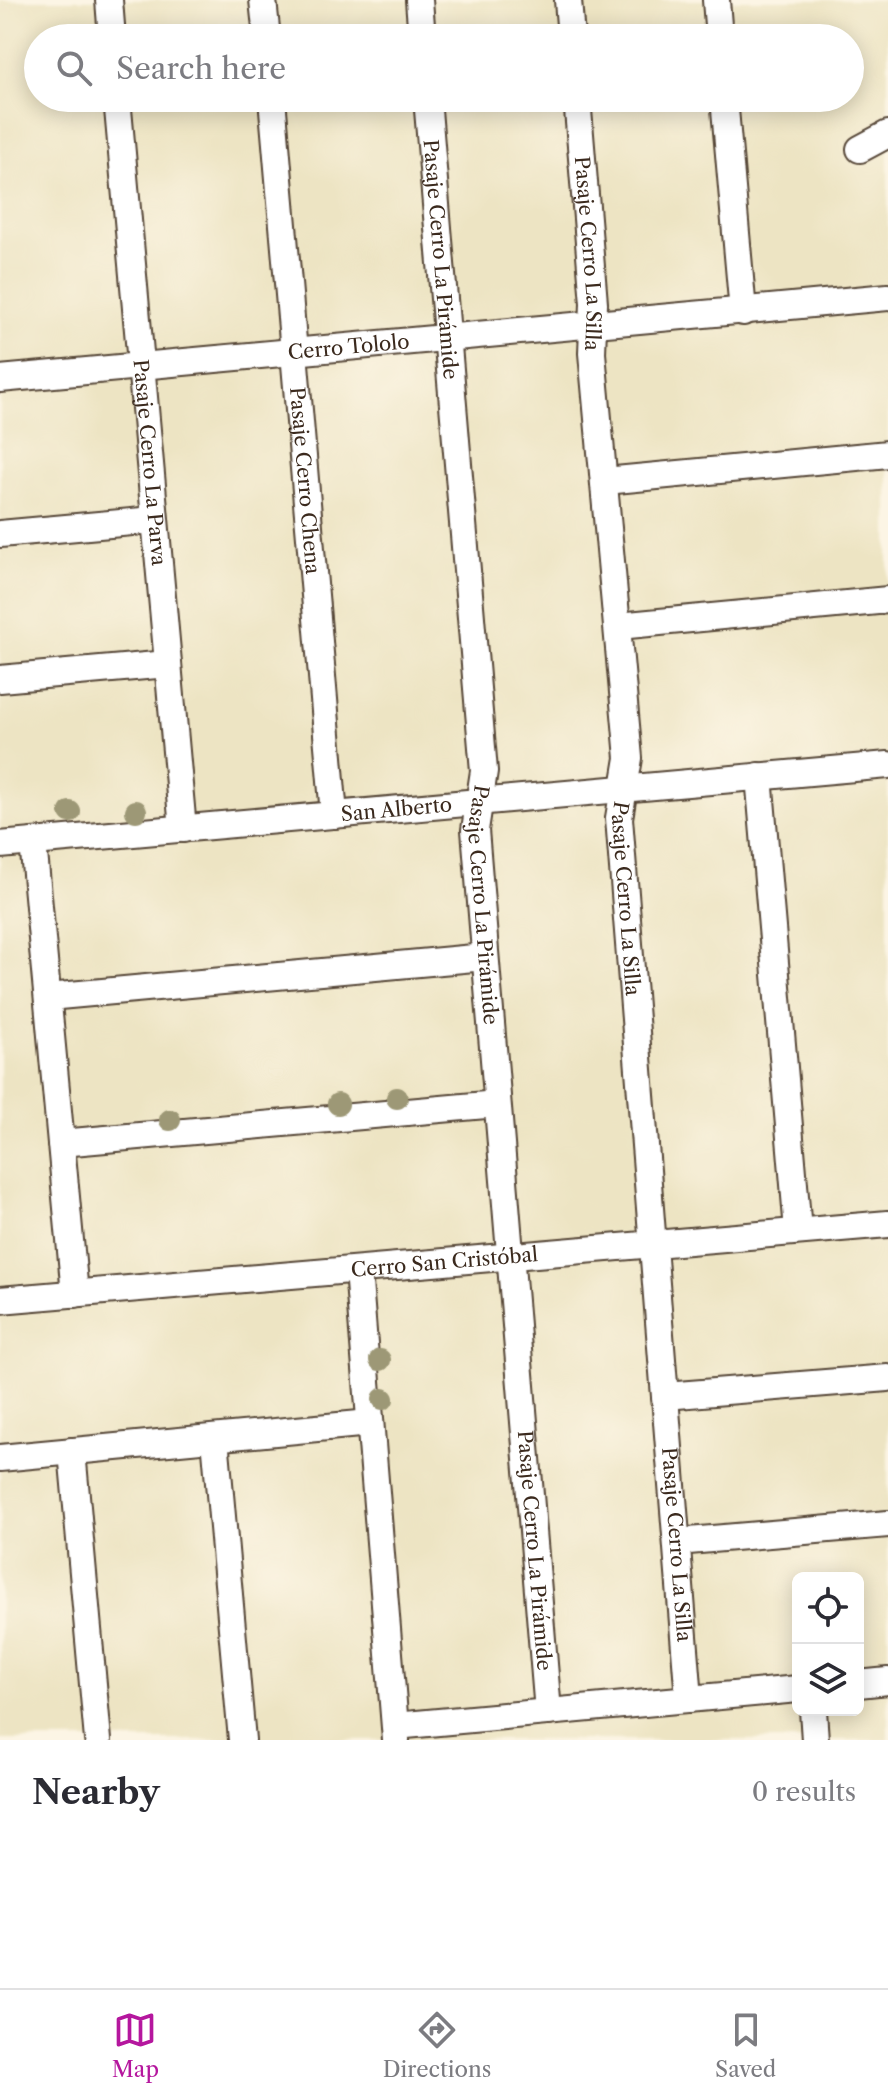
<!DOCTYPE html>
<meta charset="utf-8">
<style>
:root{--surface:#fff;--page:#f7f7f7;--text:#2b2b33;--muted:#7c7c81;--line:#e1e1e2;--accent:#b5179e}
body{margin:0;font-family:"Libre Caslon Text",serif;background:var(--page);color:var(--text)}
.controls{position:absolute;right:24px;bottom:24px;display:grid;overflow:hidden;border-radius:12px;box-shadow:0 4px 20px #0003}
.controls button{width:72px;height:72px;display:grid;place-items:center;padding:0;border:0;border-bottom:2px solid var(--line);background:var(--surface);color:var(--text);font:40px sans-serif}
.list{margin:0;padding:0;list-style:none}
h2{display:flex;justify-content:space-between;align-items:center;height:104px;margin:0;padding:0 32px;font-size:34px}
h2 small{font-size:26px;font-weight:400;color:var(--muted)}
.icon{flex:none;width:44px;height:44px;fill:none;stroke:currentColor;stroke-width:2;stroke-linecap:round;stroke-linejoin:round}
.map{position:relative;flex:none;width:888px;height:1740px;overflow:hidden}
.search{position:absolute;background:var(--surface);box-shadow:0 4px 20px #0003;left:24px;right:24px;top:24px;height:88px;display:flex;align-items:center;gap:20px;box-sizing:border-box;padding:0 28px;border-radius:44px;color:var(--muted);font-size:30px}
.sheet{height:248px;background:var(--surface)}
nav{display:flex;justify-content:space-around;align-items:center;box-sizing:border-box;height:112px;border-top:2px solid var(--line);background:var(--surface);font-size:22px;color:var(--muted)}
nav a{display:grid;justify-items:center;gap:4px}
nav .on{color:var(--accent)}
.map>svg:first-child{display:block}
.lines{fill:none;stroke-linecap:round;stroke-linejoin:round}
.street-casing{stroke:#564637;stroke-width:30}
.street{stroke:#fff;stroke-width:26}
.tree{fill:#9d9876}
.labels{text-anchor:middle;stroke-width:8;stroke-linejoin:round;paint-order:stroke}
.street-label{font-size:20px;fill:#3b2a1e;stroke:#fcf5e5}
</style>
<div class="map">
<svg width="888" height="1740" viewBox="0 0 888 1740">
<rect width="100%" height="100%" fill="#fcf5e5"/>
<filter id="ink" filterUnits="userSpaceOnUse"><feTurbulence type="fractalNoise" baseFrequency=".0125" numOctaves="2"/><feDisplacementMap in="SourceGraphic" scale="16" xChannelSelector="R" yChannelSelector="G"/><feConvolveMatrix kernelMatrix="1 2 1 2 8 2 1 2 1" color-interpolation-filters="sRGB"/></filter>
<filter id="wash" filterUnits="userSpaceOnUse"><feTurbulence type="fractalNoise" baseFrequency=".006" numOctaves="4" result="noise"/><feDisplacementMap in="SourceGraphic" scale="32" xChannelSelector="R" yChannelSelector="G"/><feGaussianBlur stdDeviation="1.8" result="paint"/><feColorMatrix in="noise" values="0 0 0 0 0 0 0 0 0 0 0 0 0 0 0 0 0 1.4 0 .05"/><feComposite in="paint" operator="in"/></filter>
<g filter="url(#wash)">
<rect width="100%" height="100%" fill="#ede4c3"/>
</g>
<g filter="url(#ink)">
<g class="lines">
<defs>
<g id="street">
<polyline points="109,0 112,38"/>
<polyline points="263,0 267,38"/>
<polyline points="419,0 422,38"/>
<polyline points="568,0 571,38"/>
<polyline points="716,0 719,38"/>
<path id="s1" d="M117 98 183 829"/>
<path id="s2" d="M272 98 334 815"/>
<path id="s3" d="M427 98 484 771 475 830 548 1712"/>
<path id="s4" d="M577 98 594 303 592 353 629 758 619 818 689 1699"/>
<polyline points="724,98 743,312"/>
<polyline points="860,149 888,134"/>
<path id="s5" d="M0 379 888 297"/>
<polyline points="605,481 888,454"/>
<polyline points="0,534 154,520"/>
<polyline points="618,626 888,600"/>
<polyline points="0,679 168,664"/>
<polyline points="759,776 798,1231"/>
<polyline points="33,842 75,1294"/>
<path id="s6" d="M0 845 888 765"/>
<polyline points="48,997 485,957"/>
<polyline points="61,1143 497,1104"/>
<polyline points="358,1270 396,1740"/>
<path id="s7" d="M0 1300 888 1224"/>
<polyline points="665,1396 888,1378"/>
<polyline points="215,1438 242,1740"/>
<polyline points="72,1451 98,1740"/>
<polyline points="0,1458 370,1423"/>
<polyline points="677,1542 888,1524"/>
<polyline points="858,1684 888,1681"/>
<polyline points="813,1710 815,1740"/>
<polyline points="395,1726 798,1689"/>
</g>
</defs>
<use href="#street" class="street-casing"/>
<use href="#street" class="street"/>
</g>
<g class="tree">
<circle cx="136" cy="811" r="11"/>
<circle cx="70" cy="812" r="11"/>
<circle cx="397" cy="1098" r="11"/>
<circle cx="338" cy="1104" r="11"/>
<circle cx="170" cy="1120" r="11"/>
<circle cx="380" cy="1360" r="11"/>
<circle cx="383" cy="1399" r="11"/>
</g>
</g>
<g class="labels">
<g class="street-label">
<text dy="7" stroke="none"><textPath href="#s4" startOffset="156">Pasaje Cerro La Silla</textPath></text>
<text dy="7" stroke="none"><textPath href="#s3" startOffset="162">Pasaje Cerro La Pirámide</textPath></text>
<text dy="7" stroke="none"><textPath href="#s5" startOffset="350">Cerro Tololo</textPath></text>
<text dy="7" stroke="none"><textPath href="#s1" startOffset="366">Pasaje Cerro La Parva</textPath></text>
<text dy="7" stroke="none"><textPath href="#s2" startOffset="384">Pasaje Cerro Chena</textPath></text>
<text dy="7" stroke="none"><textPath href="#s6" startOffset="398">San Alberto</textPath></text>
<text dy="7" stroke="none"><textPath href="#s4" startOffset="804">Pasaje Cerro La Silla</textPath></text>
<text dy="7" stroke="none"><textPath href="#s3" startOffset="810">Pasaje Cerro La Pirámide</textPath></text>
<text dy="7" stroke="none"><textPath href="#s7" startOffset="446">Cerro San Cristóbal</textPath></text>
<text dy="7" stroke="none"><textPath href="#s4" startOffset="1452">Pasaje Cerro La Silla</textPath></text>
<text dy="7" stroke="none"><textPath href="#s3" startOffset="1458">Pasaje Cerro La Pirámide</textPath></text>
</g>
</g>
</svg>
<div class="controls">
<button><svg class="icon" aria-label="locate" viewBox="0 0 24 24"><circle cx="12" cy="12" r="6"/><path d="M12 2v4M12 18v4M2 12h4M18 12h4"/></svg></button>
<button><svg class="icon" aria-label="layers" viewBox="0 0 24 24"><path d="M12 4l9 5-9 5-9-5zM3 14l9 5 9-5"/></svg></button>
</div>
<div class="search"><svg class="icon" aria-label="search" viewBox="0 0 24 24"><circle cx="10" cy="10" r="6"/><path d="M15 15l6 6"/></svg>Search here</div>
</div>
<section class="sheet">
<h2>Nearby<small>0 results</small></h2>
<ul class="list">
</ul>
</section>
<nav>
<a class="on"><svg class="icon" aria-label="map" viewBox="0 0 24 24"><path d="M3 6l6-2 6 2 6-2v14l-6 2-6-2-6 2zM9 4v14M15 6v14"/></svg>Map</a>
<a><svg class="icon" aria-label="directions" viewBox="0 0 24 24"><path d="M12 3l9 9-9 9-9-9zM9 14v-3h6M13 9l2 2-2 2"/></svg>Directions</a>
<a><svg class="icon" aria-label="saved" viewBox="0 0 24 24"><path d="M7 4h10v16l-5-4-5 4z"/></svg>Saved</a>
</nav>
